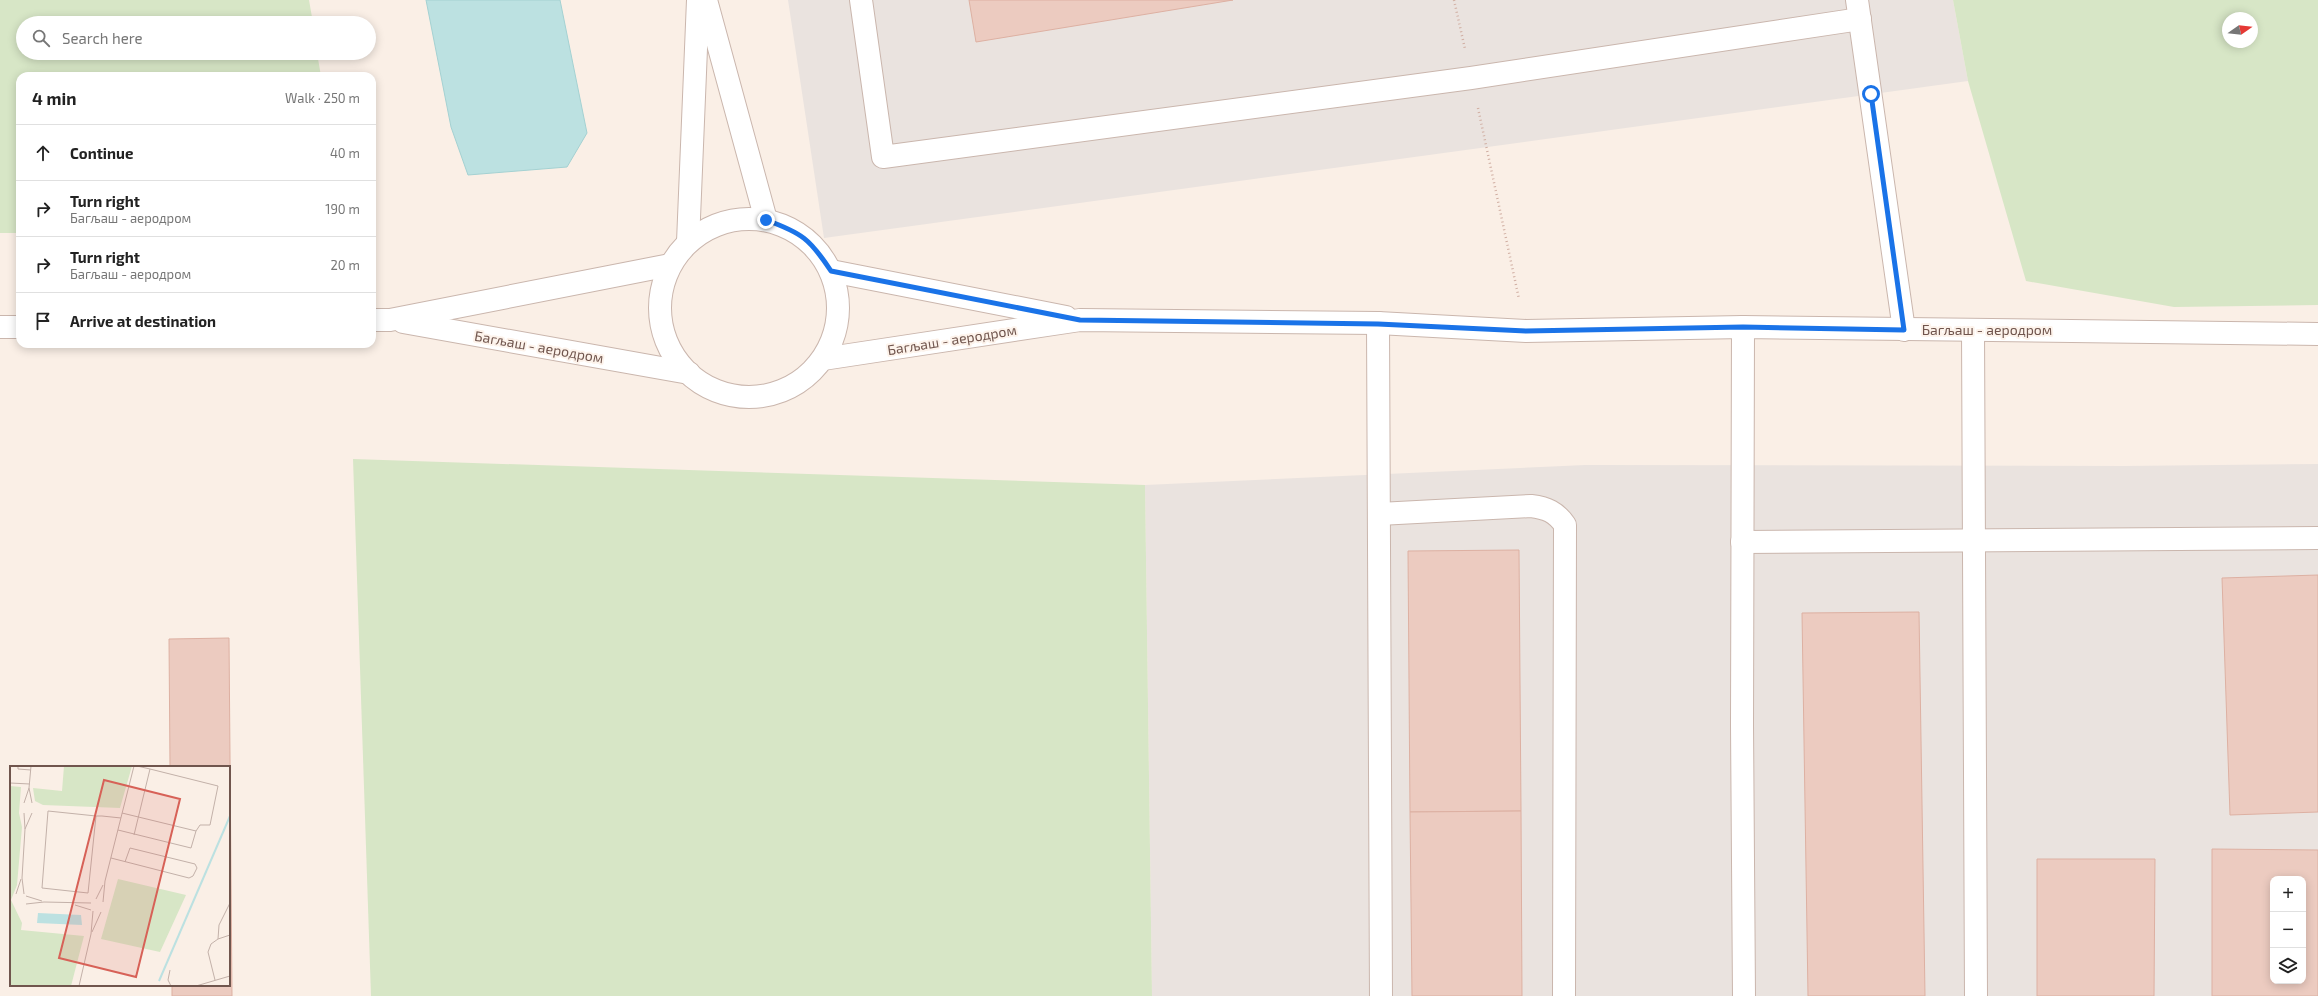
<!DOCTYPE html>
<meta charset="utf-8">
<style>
:root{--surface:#fff;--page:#f6f6f6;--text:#222;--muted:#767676;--line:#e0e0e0}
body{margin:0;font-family:"Exo 2",sans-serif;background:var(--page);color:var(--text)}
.controls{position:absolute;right:12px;bottom:12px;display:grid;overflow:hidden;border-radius:8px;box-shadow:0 2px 10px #0003}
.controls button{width:36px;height:36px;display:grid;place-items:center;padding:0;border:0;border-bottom:1px solid var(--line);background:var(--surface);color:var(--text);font:20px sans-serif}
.compass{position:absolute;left:2222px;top:12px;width:36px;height:36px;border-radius:50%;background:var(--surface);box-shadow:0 2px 10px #0003;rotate:76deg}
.stop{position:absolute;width:12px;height:12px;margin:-9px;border:3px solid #1a73e8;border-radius:50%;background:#fff}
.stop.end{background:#1a73e8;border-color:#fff;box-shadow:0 1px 4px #0008}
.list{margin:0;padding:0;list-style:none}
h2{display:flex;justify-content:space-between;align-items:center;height:52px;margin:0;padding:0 16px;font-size:17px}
h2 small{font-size:13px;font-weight:400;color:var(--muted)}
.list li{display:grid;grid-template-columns:26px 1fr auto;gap:12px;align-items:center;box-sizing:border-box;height:56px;padding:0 16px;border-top:1px solid var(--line)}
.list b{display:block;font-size:15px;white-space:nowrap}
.list p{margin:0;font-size:13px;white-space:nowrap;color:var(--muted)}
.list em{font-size:13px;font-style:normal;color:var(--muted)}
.icon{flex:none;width:22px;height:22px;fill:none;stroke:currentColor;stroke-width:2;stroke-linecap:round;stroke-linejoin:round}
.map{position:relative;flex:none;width:2318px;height:996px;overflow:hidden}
.search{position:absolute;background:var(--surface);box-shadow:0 2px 10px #0003;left:16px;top:16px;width:360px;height:44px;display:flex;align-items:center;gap:10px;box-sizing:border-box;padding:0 14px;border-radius:22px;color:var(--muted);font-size:15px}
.panel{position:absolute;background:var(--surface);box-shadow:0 2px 10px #0003;left:16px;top:72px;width:360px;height:276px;border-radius:12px}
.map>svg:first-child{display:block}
.industrial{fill:#eae3df;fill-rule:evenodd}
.green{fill:#d7e6c6;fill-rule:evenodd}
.water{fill:#bce1e1;stroke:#a4d1d2}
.building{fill:#eccbc0;stroke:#ddb0a2;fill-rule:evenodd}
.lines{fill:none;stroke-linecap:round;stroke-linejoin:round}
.minor-casing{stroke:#cab6ad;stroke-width:24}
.path{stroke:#d1afa3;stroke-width:2.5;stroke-dasharray:1 3;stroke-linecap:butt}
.minor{stroke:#fff;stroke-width:22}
.route{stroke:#1a73e8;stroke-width:5}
.labels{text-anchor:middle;stroke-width:4;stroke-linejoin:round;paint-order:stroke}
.street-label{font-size:14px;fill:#70554d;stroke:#fdf3eb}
.inset-river{fill:none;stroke:#bce1e1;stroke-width:2}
.inset-road{fill:none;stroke:#c3b1a9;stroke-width:1}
.view{fill:#d76157;fill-opacity:0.15;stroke:#d76157;stroke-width:2}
.inset-edge{fill:none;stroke:#70554d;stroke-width:2}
</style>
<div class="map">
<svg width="2318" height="996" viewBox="0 0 2318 996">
<rect width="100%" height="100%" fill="#faefe6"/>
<g class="industrial">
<polygon points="788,0 1953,0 1968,81 824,238"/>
<path d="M2318 464V996H1152L1145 485 1585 465 2124 466ZM2273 879H2303V981H2273Z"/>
</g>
<g class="green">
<polygon points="0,0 309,0 313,23 23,23 23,53 317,53 321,76 20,76 20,233 0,233"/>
<path d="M1953 0H2318V305L2174 307 2026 281 1968 81ZM2228 18H2252V42H2228Z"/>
<polygon points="353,459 1145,485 1152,996 371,996"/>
</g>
<polygon class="water" points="426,0 560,0 587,133 567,167 468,175 451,127"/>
<g class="building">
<polygon points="969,0 1233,0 976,42"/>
<polygon points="1519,550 1521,811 1410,812 1408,551"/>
<polygon points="2318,575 2318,812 2230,815 2222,578"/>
<polygon points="1919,612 1925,996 1808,996 1802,613"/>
<polygon points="229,638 232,996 172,996 172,985 229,985 229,767 170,767 169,639"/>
<polygon points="1521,811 1522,996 1412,996 1410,812"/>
<path d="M2212 849 2318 850V996H2212ZM2273 879H2303V981H2273Z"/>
<polygon points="2037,859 2155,859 2154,996 2037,996"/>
</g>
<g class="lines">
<defs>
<g id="minor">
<polyline points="706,0 766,220"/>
<polyline points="861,0 883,157 1471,78 1860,19"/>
<polyline points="1857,0 1904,330"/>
<circle cx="749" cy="308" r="89"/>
<polyline points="688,242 698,0"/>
<polyline points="831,271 1066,317"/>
<polyline points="372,320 390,320 670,265"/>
<polyline points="403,322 689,373"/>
<polyline points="1378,323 1381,996"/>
<polyline points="0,327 20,327"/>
<polyline points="1743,327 1742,725 1744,996"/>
<polyline points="1973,330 1976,996"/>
<polyline points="823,359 1080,320 1378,323 1526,331 1743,327 2318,334"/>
<path d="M1379 514 1531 506C1547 508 1556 512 1565 525L1564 996"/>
<polyline points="1742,542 2318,538"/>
</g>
</defs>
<use href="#minor" class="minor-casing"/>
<g class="path">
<polyline points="1454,0 1465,49"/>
<polyline points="1478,108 1519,299"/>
</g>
<use href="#minor" class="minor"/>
</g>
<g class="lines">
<path class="route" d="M766 220C802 233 810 239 831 271L1080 320 1378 324 1526 331 1743 327 1904 330 1871 94"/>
</g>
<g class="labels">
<g class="street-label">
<text x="1987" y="335">Багљаш - аеродром</text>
<text transform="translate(952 340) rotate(-9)" y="5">Багљаш - аеродром</text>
<text transform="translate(539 347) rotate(10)" y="5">Багљаш - аеродром</text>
</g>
</g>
<g transform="translate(10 766)">
<rect width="220" height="220" fill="#faefe6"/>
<path d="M54 0H122L110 42 33 39 25 35 23 22 52 25ZM0 20 11 21 9 47 12 61 7 119 1 134 12 157 11 164 74 170 61 220H0ZM108 113 176 129 150 186 91 173Z" fill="#d7e6c6"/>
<path d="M28 147 71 149 72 159 27 157Z" fill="#bce1e1"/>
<path class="inset-river" d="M149 215 220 50"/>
<path class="inset-road" d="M8 0V3L21 4M21 0 19 22 22 37M127 0 140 3M0 17 20 18M14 37 19 22M14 47 15 63 12 112 14 128M86 50 78 127 32 122 38 45 86 50H92L111 52M15 63 22 47M108 64 181 82 186 65 112 47M124 69 140 3 208 20 200 59H190L186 65M101 92 179 112 183 110 187 102 185 98 120 82 115 96M6 128 11 113M16 130 32 135M86 133 93 119M93 136 95 115 124 0M16 138 34 136 81 137M65 139 81 144M82 166 91 146M208 173 220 169M160 204 158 214 161 220M205 214 198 186 201 178 208 173 209 159 220 137M69 220 81 168 83 145M186 220 220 210"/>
<path class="view" d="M94 14 170 33 126 211 49 192Z"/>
<rect width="220" height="220" class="inset-edge"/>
</g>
</svg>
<div class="controls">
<button>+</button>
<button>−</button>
<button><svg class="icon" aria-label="layers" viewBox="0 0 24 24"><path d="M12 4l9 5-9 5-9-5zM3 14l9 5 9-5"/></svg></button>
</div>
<svg class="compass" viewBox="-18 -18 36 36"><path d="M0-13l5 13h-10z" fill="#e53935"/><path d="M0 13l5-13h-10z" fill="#767676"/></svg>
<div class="stop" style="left:1871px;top:94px"></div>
<div class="stop end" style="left:766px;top:220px"></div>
<div class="search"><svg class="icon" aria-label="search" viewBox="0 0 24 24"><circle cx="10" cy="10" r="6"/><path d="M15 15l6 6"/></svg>Search here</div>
<section class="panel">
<h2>4 min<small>Walk · 250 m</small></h2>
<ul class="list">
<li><svg class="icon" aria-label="ahead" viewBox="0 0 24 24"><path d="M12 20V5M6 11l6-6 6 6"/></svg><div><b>Continue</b></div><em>40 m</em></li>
<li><svg class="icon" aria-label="right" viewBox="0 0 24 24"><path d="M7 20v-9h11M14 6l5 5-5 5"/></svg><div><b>Turn right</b><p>Багљаш - аеродром</p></div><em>190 m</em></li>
<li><svg class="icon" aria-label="right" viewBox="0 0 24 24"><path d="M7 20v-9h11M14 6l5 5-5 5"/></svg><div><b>Turn right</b><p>Багљаш - аеродром</p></div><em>20 m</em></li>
<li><svg class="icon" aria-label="arrive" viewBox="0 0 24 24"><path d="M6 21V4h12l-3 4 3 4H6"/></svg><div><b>Arrive at destination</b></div></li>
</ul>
</section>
</div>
